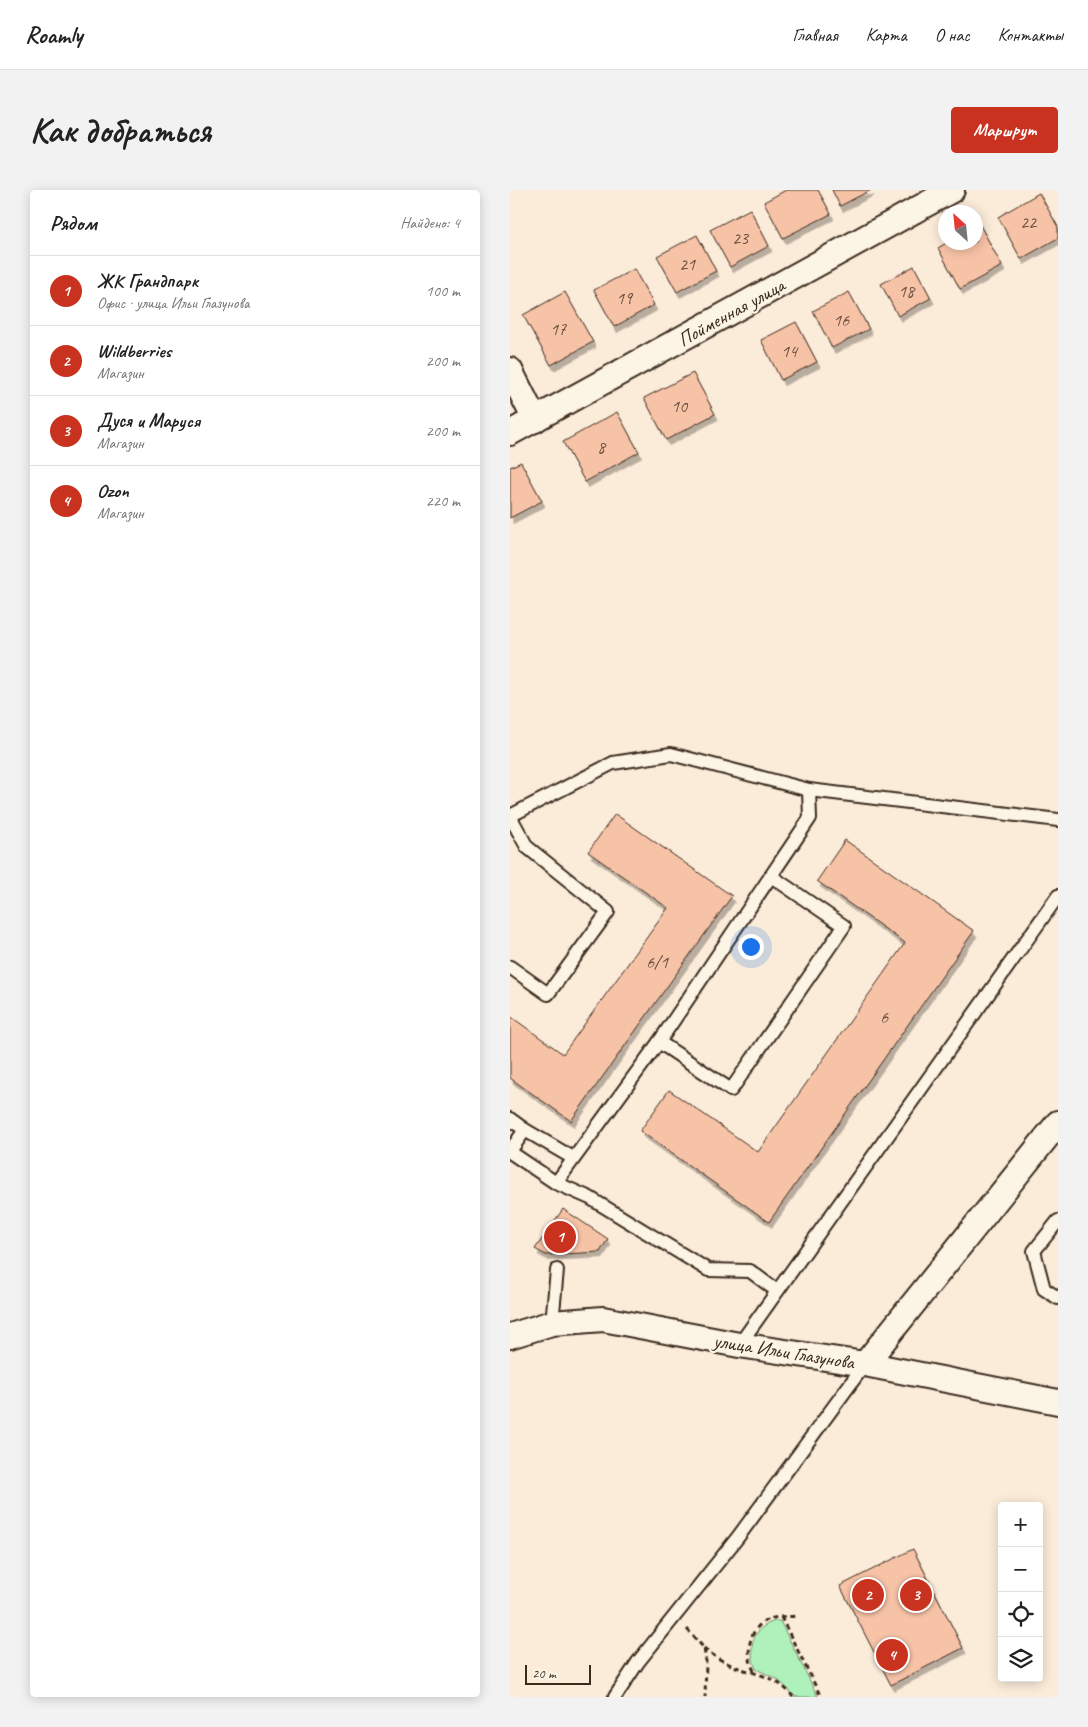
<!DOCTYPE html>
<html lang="ru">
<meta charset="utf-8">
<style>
:root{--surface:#fff;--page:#f2f2f2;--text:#222;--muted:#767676;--line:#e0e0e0;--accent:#c8321e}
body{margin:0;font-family:Caveat,sans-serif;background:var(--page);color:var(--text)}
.controls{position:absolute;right:15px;bottom:15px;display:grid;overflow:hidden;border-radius:5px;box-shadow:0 2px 12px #0003}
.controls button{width:45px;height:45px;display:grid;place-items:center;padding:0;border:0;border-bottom:1px solid var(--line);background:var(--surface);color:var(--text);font:25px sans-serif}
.compass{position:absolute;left:428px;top:15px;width:45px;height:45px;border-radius:50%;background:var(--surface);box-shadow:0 2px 12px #0003;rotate:333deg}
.scale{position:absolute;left:15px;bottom:12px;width:66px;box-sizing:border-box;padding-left:5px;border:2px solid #3b2a1e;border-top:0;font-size:14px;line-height:18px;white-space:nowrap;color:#3b2a1e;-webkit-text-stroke:4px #fcf5e5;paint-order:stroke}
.you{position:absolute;left:240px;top:756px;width:18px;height:18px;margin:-12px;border:4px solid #fff;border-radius:50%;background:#1a73e8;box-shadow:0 0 0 8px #1a73e833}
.badge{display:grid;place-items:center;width:32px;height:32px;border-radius:50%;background:var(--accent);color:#fff;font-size:16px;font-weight:700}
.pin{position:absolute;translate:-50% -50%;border:2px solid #fff;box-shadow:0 1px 5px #0006}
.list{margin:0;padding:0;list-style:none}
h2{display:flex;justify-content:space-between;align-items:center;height:65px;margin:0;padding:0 20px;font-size:21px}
h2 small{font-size:16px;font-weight:400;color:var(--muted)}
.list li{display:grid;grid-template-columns:32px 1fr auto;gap:15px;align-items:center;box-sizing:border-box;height:70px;padding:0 20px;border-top:1px solid var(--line)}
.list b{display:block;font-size:19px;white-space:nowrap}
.list p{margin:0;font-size:16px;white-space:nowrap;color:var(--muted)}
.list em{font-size:16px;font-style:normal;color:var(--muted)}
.icon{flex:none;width:28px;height:28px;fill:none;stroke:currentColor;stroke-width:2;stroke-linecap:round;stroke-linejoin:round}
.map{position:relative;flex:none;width:548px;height:1507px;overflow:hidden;border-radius:5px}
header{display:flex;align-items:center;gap:30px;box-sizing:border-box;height:70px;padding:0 25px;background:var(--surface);border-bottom:1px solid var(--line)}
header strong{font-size:24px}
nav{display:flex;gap:28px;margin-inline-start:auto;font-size:18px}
.intro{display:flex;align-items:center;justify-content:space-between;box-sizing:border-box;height:120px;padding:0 30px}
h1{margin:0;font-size:35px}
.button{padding:12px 22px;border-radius:5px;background:var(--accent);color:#fff;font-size:18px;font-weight:700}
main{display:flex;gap:30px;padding:0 30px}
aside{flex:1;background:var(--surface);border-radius:5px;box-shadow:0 2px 12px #0003}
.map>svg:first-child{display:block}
.green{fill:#aef1ba;stroke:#748e6c}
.building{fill:#f7c3a7;stroke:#3b2a1e;filter:url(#shadow)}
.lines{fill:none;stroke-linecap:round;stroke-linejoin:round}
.service-casing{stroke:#3b2a1e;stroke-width:16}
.minor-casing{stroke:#3b2a1e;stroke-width:28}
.path{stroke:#3b2a1e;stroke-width:3;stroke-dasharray:5 4;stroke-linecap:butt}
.service{stroke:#fcf5e5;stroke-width:12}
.minor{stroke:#fcf5e5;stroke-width:24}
.labels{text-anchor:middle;stroke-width:4.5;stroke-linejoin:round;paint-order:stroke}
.number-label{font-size:18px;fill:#6a5040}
.street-label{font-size:20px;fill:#3b2a1e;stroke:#fcf5e5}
</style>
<header>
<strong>Roamly</strong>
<nav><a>Главная</a><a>Карта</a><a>О нас</a><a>Контакты</a></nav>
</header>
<div class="intro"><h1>Как добраться</h1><a class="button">Маршрут</a></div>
<main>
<aside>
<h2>Рядом<small>Найдено: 4</small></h2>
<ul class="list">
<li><span class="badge">1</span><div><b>ЖК Грандпарк</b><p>Офис · улица Ильи Глазунова</p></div><em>100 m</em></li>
<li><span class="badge">2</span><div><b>Wildberries</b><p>Магазин</p></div><em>200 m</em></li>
<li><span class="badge">3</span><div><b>Дуся и Маруся</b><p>Магазин</p></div><em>200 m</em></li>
<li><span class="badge">4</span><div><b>Ozon</b><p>Магазин</p></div><em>220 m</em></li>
</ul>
</aside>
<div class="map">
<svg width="548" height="1507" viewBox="0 0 548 1507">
<defs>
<filter id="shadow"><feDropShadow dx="3" dy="5.5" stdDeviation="0" flood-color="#0004"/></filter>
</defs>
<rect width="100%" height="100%" fill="#fbebd9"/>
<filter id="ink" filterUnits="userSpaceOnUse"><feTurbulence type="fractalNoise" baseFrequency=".02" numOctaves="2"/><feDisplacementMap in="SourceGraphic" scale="10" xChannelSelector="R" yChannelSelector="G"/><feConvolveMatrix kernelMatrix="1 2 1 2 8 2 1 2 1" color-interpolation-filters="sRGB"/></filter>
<g filter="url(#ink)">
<path class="green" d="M265 1431H270L308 1507H286L267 1489 246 1479C238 1459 241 1438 265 1431Z"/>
<g class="building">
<polygon points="276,0 308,0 321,24 273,48 254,12"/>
<polygon points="322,0 361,0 330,16"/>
<polygon points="529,3 548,37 548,48 511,69 488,27"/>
<polygon points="240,19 259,56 220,77 200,40"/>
<polygon points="470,35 492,76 450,99 428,58 438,52 466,52 466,38"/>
<polygon points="187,45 206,81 167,102 147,66"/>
<polygon points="404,76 421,108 388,126 371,94"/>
<polygon points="124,79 144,115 104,137 84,100"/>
<polygon points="55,102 83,152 41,175 13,125"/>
<polygon points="339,102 359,139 322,158 303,121"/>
<polygon points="286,132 307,172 271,190 251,150"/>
<polygon points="183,183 205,224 156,250 134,208"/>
<polygon points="107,222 129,262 75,292 53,252"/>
<polygon points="11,272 32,311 0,328 0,277"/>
<polygon points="105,624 222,706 61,931 0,888 0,826 53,864 158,718 78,662"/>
<polygon points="335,650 464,741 259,1032 130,941 159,900 248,962 395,753 307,691"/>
<polygon points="53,1019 98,1049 90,1062 36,1065 25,1059"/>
<polygon points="403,1359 453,1458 381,1495 330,1396"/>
</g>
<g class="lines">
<defs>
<g id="service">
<polyline points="0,626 103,573 161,564 299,600 548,630"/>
<polyline points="0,777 38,804 98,722 17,657 0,626"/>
<polyline points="149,852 221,900 334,736 261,686"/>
<polyline points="0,929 15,940 63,968"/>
<polyline points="0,961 15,940"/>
<polyline points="0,962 46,993 80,1008 198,1080 240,1081 267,1101"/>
<polyline points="46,993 149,852 300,628 299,600"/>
<polyline points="548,1031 524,1061 534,1099 548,1108"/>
<polyline points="42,1133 47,1080"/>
<polyline points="229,1155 548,706"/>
<polyline points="105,1507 128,1472 228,1347 355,1174"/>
</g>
<g id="minor">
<polyline points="0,180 25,230"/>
<polyline points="0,243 442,0"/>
<polyline points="0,1146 42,1133 93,1129 229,1155 355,1174 548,1212"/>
<polyline points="355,1174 548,933"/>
</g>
</defs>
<use href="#service" class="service-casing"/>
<use href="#minor" class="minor-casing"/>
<g class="path">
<polyline points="271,1427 311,1507"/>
<polyline points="177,1439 194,1458 196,1472 195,1507"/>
<path d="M194 1458C201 1464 208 1469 217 1473 241 1485 265 1483 283 1507"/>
<path d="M244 1481C236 1465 237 1442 255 1431 264 1426 276 1427 286 1426"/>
</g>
<use href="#service" class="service"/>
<use href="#minor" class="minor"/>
</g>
</g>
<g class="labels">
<g class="number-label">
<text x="518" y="38">22</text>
<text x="230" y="54">23</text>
<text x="177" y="80">21</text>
<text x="396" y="107">18</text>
<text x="114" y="114">19</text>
<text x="331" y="136">16</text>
<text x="48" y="145">17</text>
<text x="279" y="167">14</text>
<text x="169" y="222">10</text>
<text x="91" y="263">8</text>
<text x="147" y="778">6/1</text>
<text x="374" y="833">6</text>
</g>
<g class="street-label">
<text transform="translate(221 122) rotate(-29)" y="7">Пойменная улица</text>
<text transform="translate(274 1161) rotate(9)" y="7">улица Ильи Глазунова</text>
</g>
</g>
</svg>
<div class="controls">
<button>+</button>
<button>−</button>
<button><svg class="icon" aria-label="locate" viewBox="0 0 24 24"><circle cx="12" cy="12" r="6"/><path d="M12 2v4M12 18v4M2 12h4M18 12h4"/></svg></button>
<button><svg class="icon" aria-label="layers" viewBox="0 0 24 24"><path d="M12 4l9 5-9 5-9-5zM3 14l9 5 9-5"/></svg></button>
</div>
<svg class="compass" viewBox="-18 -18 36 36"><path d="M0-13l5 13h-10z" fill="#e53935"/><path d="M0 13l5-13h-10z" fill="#767676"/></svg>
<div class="scale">20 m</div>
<div class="you"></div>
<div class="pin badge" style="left:50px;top:1047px">1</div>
<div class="pin badge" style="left:358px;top:1405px">2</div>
<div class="pin badge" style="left:406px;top:1405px">3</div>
<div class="pin badge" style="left:382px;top:1465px">4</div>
</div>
</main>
